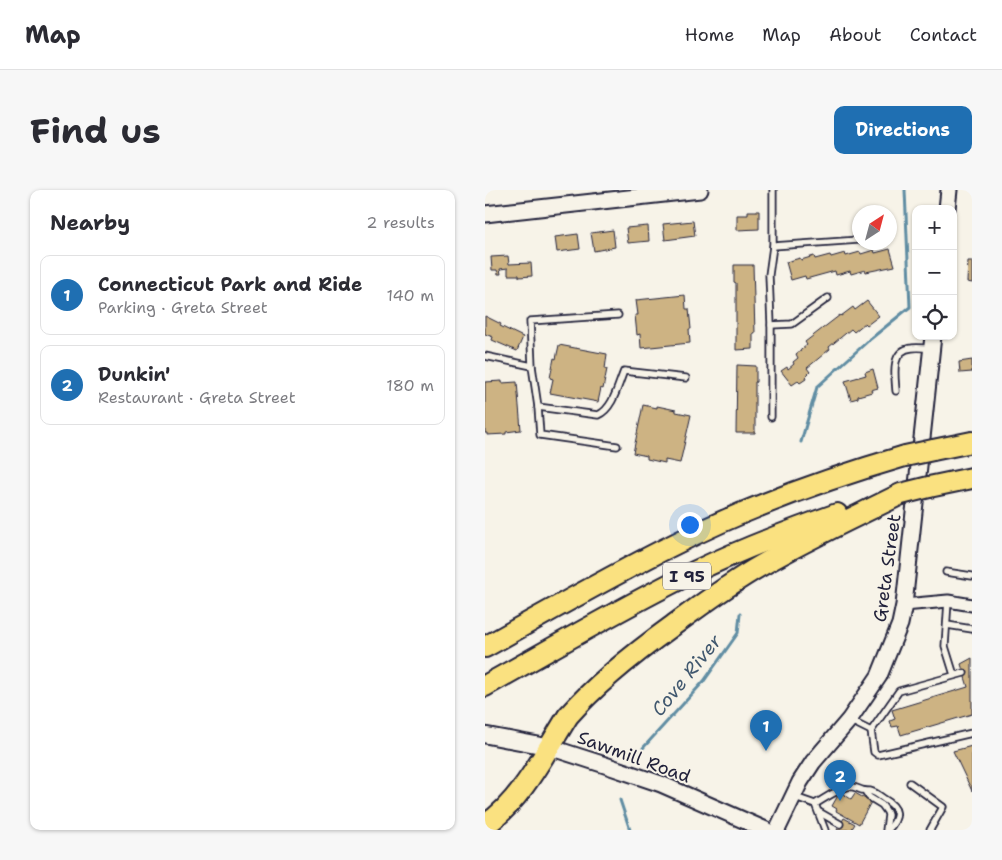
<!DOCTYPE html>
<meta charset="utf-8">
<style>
:root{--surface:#fff;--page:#f7f7f7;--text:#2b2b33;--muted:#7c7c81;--line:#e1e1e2;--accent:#1f6fb2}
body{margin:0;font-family:"Shantell Sans",sans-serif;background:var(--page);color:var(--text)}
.controls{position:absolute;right:15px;top:15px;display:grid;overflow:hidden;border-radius:10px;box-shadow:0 1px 4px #0004}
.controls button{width:45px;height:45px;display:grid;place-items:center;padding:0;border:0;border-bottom:1px solid var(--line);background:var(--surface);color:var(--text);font:25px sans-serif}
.compass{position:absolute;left:367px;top:15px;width:45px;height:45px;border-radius:50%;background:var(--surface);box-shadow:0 1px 4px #0004;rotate:36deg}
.you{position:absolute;left:204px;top:334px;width:18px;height:18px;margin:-12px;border:4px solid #fff;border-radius:50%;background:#1a73e8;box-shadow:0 0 0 8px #1a73e833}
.badge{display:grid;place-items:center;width:32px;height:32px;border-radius:50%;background:var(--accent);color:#fff;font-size:16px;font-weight:700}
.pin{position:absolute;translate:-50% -41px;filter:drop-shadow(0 1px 2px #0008)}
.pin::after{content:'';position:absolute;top:26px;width:18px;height:15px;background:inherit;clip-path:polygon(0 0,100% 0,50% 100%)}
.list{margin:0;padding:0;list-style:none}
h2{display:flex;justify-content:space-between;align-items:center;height:65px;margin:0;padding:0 20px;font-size:21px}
h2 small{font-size:16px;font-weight:400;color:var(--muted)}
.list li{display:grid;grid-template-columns:32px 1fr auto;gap:15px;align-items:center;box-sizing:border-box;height:80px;margin:0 10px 10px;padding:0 10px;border:1px solid var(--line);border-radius:10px}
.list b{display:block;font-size:19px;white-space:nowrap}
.list p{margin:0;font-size:16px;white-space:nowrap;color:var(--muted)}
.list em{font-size:16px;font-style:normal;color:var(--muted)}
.icon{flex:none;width:28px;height:28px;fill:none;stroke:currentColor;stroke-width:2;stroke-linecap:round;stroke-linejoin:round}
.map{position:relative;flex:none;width:487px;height:640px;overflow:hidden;border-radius:10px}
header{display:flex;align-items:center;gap:30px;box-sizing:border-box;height:70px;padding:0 25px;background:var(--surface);border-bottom:1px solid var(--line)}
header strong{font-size:24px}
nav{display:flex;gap:28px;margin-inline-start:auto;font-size:18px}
.intro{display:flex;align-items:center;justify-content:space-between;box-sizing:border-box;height:120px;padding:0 30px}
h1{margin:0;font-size:35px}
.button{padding:12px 22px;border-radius:10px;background:var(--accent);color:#fff;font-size:18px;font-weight:700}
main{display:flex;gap:30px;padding:0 30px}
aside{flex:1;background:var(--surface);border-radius:10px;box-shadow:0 1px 4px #0004}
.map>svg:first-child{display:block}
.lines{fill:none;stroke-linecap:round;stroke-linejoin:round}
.stream{stroke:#608da3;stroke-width:3}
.building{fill:#cdb383;stroke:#22223b}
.lane-casing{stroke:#22223b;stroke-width:9}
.street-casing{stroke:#22223b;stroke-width:15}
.secondary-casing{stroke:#22223b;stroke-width:19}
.highway-casing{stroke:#22223b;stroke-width:24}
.lane{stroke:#f7f3e8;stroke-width:5.5}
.street{stroke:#f7f3e8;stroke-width:11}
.secondary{stroke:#f7f3e8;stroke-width:15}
.highway{stroke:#fae180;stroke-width:20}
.highway-bridge-casing{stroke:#22223b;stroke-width:24;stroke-linecap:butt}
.highway-bridge{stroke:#fae180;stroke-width:20}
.labels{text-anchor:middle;stroke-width:4;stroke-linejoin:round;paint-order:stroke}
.shield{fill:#f7f3e8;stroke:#62616f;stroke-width:1}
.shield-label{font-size:16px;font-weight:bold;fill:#22223b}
.street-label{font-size:18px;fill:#22223b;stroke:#f7f3e8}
.water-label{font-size:19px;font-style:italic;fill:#41586f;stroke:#f7f3e8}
</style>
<header>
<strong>Map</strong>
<nav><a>Home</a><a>Map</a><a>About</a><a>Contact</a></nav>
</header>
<div class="intro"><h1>Find us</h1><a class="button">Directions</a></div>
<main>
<aside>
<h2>Nearby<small>2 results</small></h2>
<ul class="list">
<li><span class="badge">1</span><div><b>Connecticut Park and Ride</b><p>Parking · Greta Street</p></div><em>140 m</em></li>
<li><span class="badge">2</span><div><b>Dunkin'</b><p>Restaurant · Greta Street</p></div><em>180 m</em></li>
</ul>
</aside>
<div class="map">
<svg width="487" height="640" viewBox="0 0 487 640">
<rect width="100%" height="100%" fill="#f7f3e8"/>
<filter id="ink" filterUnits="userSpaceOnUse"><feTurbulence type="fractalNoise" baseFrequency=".02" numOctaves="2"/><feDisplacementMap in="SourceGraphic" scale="10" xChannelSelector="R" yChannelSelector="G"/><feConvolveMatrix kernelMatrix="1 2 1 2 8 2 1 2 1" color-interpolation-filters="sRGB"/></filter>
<g filter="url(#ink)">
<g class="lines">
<g class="stream">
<polyline points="316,252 332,197 383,151 425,117 420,0"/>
<polyline points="158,558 219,491 253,443 255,424"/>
<polyline points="135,610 145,640"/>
</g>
</g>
<g class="building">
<polygon points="263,21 274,21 274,39 252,40 252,25 263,25"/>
<polygon points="208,31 210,46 180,50 178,34"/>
<polygon points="163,36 164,51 143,53 141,38"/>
<polygon points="128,40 130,57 109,61 106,43"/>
<polygon points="93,44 95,59 72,62 70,47"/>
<polygon points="405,59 410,76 381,82 380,80 366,84 365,81 351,85 350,81 321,89 320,86 306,90 301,72 315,68 316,70 329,66 330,69 345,65 346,67 360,63 361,66 375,62 376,64 389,60 390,63"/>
<polygon points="23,66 24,74 46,73 47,86 34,87 34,85 23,85 23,78 15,79 16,84 13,84 12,80 7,80 6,67"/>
<polygon points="483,71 487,71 487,93 482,92"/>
<polygon points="249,75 268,75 270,143 268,143 268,159 251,160 251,93 249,92"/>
<polygon points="200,105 201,119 204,119 206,139 204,139 205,153 156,158 155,144 152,145 150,125 153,125 151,110"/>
<polygon points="382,111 394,126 382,135 380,133 369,142 366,139 344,157 345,159 322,178 325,182 320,187 321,189 315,193 313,191 307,195 296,181 302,177 303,179 309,174 308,172 313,168 311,164 322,155 320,152 355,125 356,126 368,117 370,120"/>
<polygon points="0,126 16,134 15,136 38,147 32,161 7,150 8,147 0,144"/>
<polygon points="74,155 122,164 120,179 122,179 118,199 116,198 113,212 65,203 68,189 65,188 69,168 71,169"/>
<polygon points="487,170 487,182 475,183 474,172"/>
<polygon points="252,175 271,176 271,192 270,192 270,243 251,243"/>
<polygon points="388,179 393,198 386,200 387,202 373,206 373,208 366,210 360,191 381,185 380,182"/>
<polygon points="17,191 17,193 32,192 36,240 21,242 21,244 2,245 2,243 0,243 0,192"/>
<polygon points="158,215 172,218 172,216 191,220 191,222 206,225 195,273 180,270 180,273 162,269 162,266 148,263"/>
<polygon points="487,468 487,524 416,545 413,536 407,537 405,531 410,529 407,520 483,497 476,474"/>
<polygon points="487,556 487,601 468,561"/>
<polygon points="355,602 366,609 370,603 386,612 374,634 351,621 352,619 347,616"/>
<polygon points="359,628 370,634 366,640 352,640"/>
</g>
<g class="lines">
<defs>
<g id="lane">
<polyline points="288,56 374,50"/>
<polyline points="286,135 307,134 343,108"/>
<polyline points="0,166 47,176 53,217 55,245 132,256"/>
<polyline points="47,176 45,131 133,125"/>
<path d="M411 201C410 186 405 160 427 158 433 157 440 158 446 159"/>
<path d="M53 217 113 225C128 219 133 195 139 181L201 188"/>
<polyline points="286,227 286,135 284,85 288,56 288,0"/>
<polyline points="461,382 487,386"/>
<polyline points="463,411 460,456 469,485"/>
<polyline points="462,435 487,439"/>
<polyline points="479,483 414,501 386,541 389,562 393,565 487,543"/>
<polyline points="364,530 386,541"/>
<polyline points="425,593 458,617 445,640"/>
<polyline points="380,601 384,607 397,615 402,622 403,625 401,640"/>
<path d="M310 607 330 614C339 609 353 599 362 597 367 595 373 599 377 600 380 601 383 601 385 601 390 602 395 606 399 609 415 618 415 627 403 640"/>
<polyline points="330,614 340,640"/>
<polyline points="334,622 355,634"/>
</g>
<polyline id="street" points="419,415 463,411 487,415"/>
<g id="secondary">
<polyline points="462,19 464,0"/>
<polyline points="0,24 215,0"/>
<polyline points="0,545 64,557 120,575 176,594 281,640"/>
<polyline points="292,640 315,592 328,572 364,530 394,486 415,434 419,415 448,146"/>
</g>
<g id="highway">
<polyline points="448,260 487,252"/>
<polyline points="444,297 487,288"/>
<path d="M0 457C63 422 125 386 190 354 263 317 341 289 420 266"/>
<path d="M0 496C70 457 139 416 211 381 257 359 304 341 352 324"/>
<path d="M0 635C35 613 61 561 83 526 113 492 150 463 186 437 216 415 245 393 277 375 322 349 370 327 416 304"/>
</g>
</defs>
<use href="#lane" class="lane-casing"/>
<use href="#street" class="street-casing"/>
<use href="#secondary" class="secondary-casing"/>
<use href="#highway" class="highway-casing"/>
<use href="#lane" class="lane"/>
<use href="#street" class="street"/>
<use href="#secondary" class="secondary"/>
<use href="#highway" class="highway"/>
<defs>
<g id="highway-bridge">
<polyline points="420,266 448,260"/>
<polyline points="416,304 444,297"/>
</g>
</defs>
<use href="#highway-bridge" class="highway-bridge-casing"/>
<use href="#highway-bridge" class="highway-bridge"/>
</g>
</g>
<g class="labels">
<rect class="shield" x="178" y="372.5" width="48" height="27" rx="4"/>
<g class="shield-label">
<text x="202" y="392">I 95</text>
</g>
<g class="street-label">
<text transform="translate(402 378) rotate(-82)" y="6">Greta Street</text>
<text transform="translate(149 567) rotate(20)" y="6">Sawmill Road</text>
</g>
<g class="water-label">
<text transform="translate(201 485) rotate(-51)" y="7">Cove River</text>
</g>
</g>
</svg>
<div class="controls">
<button>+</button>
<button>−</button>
<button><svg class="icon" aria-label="locate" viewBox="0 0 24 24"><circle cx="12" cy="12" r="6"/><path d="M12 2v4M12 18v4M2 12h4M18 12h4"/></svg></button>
</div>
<svg class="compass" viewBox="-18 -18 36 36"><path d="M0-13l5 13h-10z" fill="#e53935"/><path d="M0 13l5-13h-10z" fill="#7c7c81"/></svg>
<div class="you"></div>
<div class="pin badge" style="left:281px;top:561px">1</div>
<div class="pin badge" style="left:355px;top:611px">2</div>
</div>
</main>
